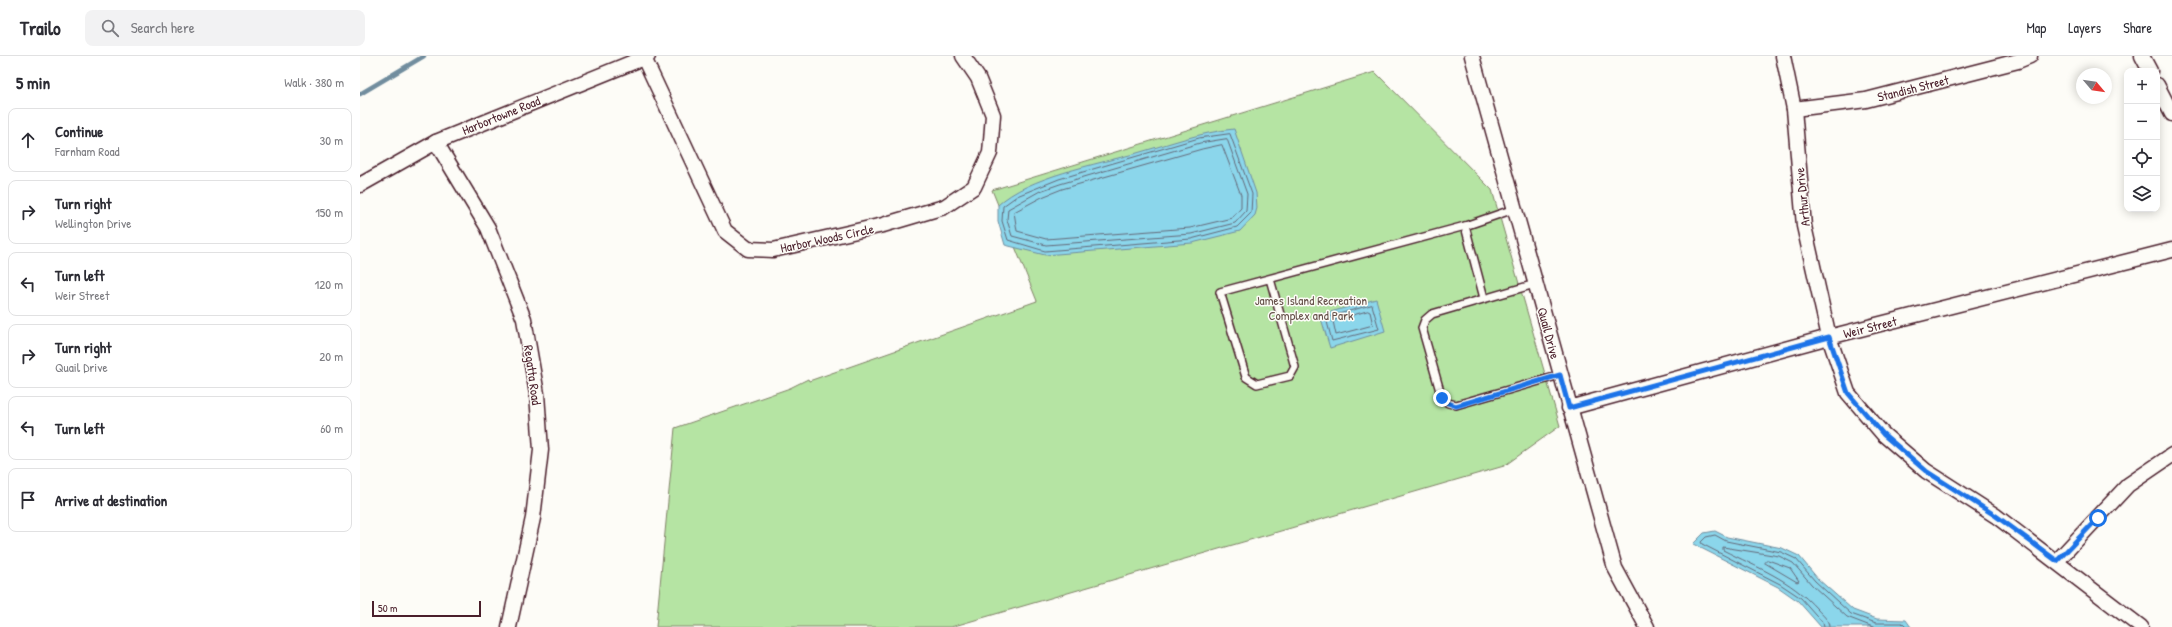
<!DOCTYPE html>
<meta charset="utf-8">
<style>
:root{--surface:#fff;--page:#f2f2f3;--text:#2b2b33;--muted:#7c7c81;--line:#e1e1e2}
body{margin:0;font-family:"Patrick Hand",sans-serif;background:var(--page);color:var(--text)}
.controls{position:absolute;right:12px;top:12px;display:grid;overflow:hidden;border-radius:8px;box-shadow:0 2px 10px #0003}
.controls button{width:36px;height:36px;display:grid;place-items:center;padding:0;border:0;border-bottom:1px solid var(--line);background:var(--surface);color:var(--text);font:20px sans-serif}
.compass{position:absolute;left:1716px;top:12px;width:36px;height:36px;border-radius:50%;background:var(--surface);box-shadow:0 2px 10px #0003;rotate:119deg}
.scale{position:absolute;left:12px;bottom:10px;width:109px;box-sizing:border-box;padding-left:4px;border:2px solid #4a1f2b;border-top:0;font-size:11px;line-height:14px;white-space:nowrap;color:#4a1f2b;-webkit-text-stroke:3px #fdfcf7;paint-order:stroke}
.stop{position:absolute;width:12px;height:12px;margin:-9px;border:3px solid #1a73e8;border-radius:50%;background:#fff}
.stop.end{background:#1a73e8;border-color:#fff;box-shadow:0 1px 4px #0008}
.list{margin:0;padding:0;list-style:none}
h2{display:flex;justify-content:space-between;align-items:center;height:52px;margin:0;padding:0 16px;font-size:17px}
h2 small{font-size:13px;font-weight:400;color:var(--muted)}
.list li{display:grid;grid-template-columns:26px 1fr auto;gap:12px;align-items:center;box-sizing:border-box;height:64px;margin:0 8px 8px;padding:0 8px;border:1px solid var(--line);border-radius:8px}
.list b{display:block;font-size:15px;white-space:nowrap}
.list p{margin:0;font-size:13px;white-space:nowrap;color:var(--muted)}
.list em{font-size:13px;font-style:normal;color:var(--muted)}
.icon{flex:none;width:22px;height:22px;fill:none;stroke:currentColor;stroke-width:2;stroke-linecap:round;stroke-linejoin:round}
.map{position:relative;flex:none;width:1812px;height:571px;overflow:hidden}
header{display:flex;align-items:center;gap:24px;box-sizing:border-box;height:56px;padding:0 20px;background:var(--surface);border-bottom:1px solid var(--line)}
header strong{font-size:19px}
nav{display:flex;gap:22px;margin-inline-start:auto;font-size:14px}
.search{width:280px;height:36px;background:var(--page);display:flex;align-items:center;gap:10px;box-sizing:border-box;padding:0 14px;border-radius:8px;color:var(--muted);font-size:15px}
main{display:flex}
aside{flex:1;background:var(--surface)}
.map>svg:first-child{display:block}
.green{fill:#b5e4a3;stroke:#808267}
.water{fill:#8bd6eb;stroke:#718d9e}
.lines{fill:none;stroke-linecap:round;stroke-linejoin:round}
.shore{stroke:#646878;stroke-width:1}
.stream{stroke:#718d9e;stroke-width:4.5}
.lane-casing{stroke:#4a1f2b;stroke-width:10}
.street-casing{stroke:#4a1f2b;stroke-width:17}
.lane{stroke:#fdfcf7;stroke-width:7}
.street{stroke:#fdfcf7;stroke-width:14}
.route{stroke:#1a73e8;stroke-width:5}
.labels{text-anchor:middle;stroke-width:3;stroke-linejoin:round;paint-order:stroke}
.street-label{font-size:13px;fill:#4a1f2b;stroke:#fdfcf7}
.park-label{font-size:13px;fill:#655049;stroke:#fdfcf7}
</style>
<header>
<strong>Trailo</strong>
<div class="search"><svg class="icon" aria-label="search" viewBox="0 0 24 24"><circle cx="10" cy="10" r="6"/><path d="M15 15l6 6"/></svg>Search here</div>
<nav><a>Map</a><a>Layers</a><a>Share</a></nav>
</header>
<main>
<aside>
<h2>5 min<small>Walk · 380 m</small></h2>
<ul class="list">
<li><svg class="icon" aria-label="ahead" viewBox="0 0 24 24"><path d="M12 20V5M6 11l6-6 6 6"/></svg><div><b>Continue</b><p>Farnham Road</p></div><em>30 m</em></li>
<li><svg class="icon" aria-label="right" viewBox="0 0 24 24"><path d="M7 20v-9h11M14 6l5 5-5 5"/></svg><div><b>Turn right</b><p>Wellington Drive</p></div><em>150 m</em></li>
<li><svg class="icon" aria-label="left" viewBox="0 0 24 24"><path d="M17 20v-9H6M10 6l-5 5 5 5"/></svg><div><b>Turn left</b><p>Weir Street</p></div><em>120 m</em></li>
<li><svg class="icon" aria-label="right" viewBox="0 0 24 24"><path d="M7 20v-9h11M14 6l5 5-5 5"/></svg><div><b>Turn right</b><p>Quail Drive</p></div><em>20 m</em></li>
<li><svg class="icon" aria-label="left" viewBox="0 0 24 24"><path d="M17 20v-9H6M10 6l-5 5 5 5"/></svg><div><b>Turn left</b></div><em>60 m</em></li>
<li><svg class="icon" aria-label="arrive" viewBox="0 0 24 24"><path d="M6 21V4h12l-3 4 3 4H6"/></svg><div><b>Arrive at destination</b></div></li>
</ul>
</aside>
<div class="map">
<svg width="1812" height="571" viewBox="0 0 1812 571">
<rect width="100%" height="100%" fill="#fdfcf7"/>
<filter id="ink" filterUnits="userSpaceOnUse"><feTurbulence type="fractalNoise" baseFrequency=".025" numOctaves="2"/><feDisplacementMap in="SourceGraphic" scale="8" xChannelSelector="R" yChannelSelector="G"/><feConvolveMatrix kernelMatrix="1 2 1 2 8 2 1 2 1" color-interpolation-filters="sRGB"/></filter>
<g filter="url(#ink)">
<polygon class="green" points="1015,16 1132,134 1200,370 1144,410 591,571 296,571 315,372 430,332 448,323 449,325 677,245 632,134"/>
<g class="water">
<path d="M874 73 896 137 897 152 895 159 880 175 832 187 685 199 645 189 638 165V149C667 121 738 108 777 97 809 88 841 76 874 73Z"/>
<polygon points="1016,243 1025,275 970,292 960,259"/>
<polygon points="1355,475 1367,481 1422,492 1439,500 1458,523 1493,554 1517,563 1546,564 1551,571 1461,571 1438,545 1418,531 1333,488 1344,477"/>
</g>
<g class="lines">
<g class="shore">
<polygon points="870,78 892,138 891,157 877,171 831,183 685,195 648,184 642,165 643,150 657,140 699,123 839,82"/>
<polygon points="867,83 887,138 886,155 875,167 831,178 686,189 652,180 647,164 648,153 680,135 700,128 840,87"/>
<polygon points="862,89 881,139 881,152 872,162 830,172 686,183 657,175 654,156 682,141 702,133 842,93"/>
<polygon points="1012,249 1019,273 972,285 966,262"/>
<polygon points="1008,255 1010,256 1013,269 976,279 973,265"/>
<polygon points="1408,504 1430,512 1439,525 1437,526 1405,507"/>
<polyline points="1464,571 1463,567 1441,542 1420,528 1342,488 1341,486 1346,481 1355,479 1366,485 1421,496 1436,503 1455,525 1491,558 1516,567 1542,567 1546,571"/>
<path d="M1469 571C1469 563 1462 559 1457 553 1430 523 1398 512 1363 494V491L1419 500 1433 507 1452 529 1487 561 1513 571"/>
</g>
<polyline class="stream" points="0,38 64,0"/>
<defs>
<g id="lane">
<polyline points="910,223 935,311 930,320 897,328 886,321 860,236 1105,170"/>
<polyline points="1175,228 1072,258 1065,264 1062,272 1082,342 1088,347 1096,349 1200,319"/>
<polyline points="1124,242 1105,170 1154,153"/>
</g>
<g id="street">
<polyline points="1112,0 1255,512 1287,571"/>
<polyline points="1423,0 1434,53 1444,170 1469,281 1488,337 1523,378 1566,415 1636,460 1781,571"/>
<polyline points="1782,0 1790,15"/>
<polyline points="284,2 365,175 388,193 413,194 523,169 584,151 614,131 630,97 633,59 618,22 603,0"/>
<polyline points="1797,29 1812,58"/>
<polyline points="1434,53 1506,44 1658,5 1670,0"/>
<polyline points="76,86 128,172 164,263 177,338 181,394 173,462 149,571"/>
<polyline points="0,129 76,86 288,0"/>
<polyline points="1209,352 1469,281 1812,194"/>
<polyline points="1697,505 1768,429 1812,399"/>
</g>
</defs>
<use href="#lane" class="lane-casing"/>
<use href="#street" class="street-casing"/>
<use href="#lane" class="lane"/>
<use href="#street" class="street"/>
</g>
</g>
<g class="lines" filter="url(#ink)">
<polyline class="route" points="1082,342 1088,347 1096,350 1200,319 1209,352 1469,281 1488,337 1523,378 1566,415 1636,460 1697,505 1738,462"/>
</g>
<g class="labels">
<g class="street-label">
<text transform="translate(1553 32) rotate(-14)" y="5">Standish Street</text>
<text transform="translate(141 59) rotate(-22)" y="5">Harbortowne Road</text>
<text transform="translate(1442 141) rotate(-96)" y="5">Arthur Drive</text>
<text transform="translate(467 182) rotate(-12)" y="5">Harbor Woods Circle</text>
<text transform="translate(1510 271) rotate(-14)" y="5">Weir Street</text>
<text transform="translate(1189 277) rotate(75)" y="5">Quail Drive</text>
<text transform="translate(173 319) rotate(82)" y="5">Regatta Road</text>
</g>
<g class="park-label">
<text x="951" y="249">James Island Recreation<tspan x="951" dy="15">Complex and Park</tspan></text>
</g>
</g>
</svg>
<div class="controls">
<button>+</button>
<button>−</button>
<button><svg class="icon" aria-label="locate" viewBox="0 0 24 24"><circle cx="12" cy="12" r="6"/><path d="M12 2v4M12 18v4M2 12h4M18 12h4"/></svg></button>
<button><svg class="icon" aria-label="layers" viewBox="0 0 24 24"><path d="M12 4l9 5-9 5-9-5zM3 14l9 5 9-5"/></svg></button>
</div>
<svg class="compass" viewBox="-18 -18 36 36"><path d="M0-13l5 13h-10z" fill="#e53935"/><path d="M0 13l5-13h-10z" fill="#7c7c81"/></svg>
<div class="scale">50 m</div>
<div class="stop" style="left:1738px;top:462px"></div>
<div class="stop end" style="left:1082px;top:342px"></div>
</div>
</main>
